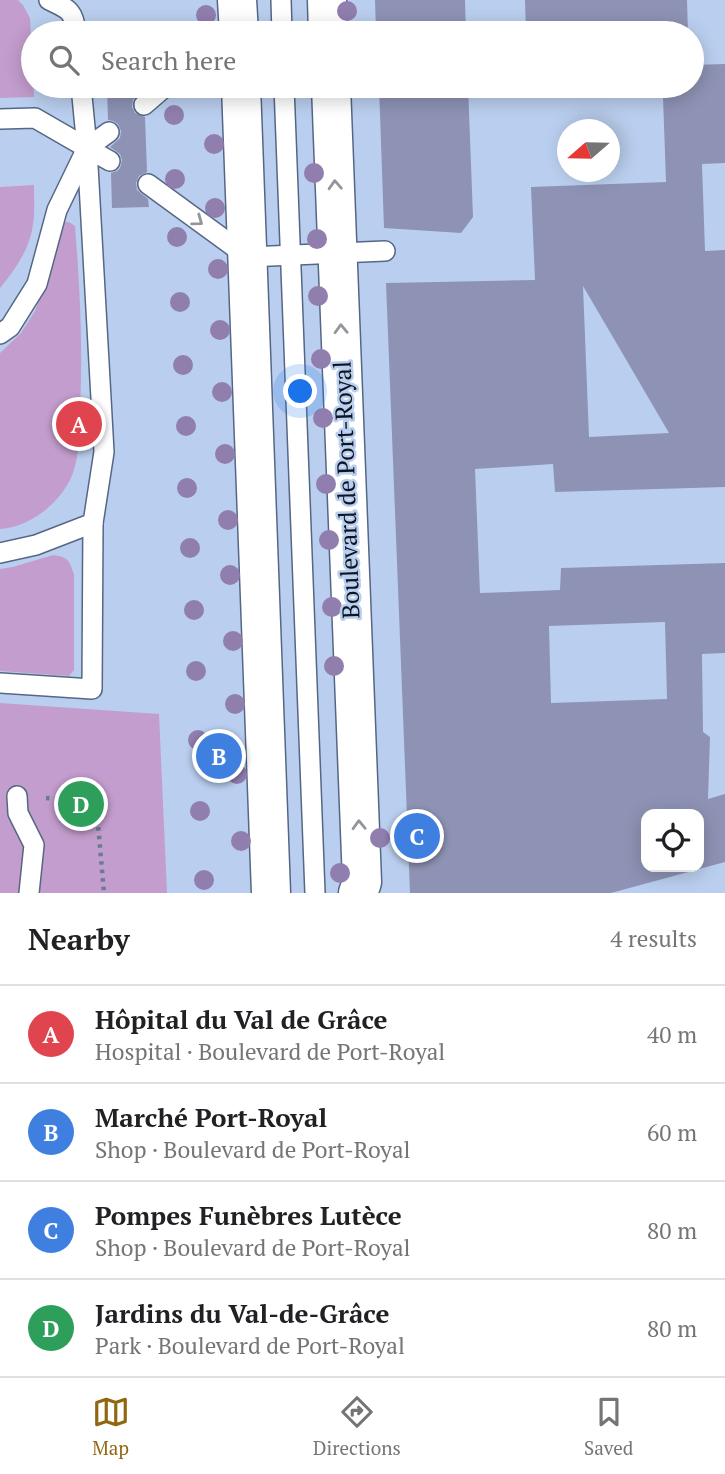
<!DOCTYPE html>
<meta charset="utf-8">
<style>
:root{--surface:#fff;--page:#f6f6f6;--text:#202124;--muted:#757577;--line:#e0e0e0;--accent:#90660e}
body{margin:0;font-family:"PT Serif",serif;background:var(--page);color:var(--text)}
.controls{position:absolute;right:21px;bottom:21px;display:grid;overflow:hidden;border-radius:14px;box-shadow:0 4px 18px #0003}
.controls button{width:63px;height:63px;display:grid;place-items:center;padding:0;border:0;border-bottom:2px solid var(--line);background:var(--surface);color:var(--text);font:35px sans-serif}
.compass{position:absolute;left:557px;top:119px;width:63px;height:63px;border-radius:50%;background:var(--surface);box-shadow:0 4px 18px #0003;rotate:250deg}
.you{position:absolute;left:301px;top:392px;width:24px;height:24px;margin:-18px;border:5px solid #fff;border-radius:50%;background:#1a73e8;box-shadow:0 0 0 10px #1a73e833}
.badge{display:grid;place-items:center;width:46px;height:46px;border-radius:50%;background:var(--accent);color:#fff;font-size:23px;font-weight:700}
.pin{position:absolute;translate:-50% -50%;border:4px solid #fff;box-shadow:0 2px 7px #0006}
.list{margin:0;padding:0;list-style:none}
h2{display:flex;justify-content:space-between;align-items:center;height:91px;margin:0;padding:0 28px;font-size:30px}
h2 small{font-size:23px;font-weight:400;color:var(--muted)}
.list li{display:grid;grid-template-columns:46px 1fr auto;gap:21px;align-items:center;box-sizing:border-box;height:98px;padding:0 28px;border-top:2px solid var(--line)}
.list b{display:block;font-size:26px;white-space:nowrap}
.list p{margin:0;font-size:23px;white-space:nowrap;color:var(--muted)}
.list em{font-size:23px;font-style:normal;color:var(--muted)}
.icon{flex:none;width:38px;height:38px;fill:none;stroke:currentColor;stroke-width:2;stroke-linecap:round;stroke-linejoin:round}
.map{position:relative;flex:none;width:725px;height:893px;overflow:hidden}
.search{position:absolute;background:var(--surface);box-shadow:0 4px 18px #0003;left:21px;right:21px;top:21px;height:77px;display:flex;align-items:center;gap:18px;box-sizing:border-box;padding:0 24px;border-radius:38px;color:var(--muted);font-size:26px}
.sheet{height:483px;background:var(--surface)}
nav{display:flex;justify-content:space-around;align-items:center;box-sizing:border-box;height:98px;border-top:2px solid var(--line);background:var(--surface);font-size:19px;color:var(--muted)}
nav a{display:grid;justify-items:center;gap:4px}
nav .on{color:var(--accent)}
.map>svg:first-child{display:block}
.green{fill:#c39dcd}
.building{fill:#8e93b5;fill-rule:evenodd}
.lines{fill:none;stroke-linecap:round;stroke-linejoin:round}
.lane-casing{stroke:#556784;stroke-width:22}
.street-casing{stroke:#556784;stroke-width:41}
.secondary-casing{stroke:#556784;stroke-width:41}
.path{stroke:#6b7b91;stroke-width:4.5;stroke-dasharray:3.5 5;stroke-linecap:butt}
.lane{stroke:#fff;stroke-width:19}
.street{stroke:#fff;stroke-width:38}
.secondary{stroke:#fff;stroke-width:38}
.tree{fill:#907eaf}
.oneway{stroke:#92969b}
.labels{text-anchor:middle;stroke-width:5;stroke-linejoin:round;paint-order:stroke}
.street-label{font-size:24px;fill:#0d1520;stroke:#bacfef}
</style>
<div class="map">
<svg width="725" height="893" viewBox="0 0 725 893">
<rect width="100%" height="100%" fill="#bacfef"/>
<g class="green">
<polygon points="0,0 18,0 23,5 30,18 34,97 0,98"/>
<path d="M34 185C34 198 35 212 33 224 30 249 15 270 0 288V187Z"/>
<path d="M64 222H69L75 226C80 287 83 348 80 409 79 430 80 453 73 473 62 502 31 527 0 529V353L21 333 35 311 51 268Z"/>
<path d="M53 555C68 557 69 560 74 574V670L69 676 0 671V569L13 567Z"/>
<polygon points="0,703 159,714 167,893 0,893"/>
</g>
<g class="building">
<polygon points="375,0 465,0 466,33 376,33"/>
<polygon points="525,0 687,0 688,33 526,33"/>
<path d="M725 64V163L702 164 705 251 725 250V487L555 492 553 464 475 469 480 593 560 590 561 568 725 563V653L702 654 703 732 710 737 708 799 725 794V862L611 893H410L386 283 535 280 531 187 666 182 663 97H671L670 86H692V65ZM583 286 669 433 589 437ZM665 622 667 699 551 703 549 626ZM646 814H699V867H646Z"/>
<polygon points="107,86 144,86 144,89 133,100 132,107 135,113 145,117 147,172 139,176 136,183 137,190 148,199 149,207 112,208 111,173 117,171 120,168 122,160 120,154 110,147 120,138 121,131 118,124 113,121 108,120"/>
<polygon points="379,86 468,86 473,217 461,233 384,228"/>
</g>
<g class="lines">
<defs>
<g id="lane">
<path d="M49 0C68 9 74 10 76 33"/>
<polyline points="281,0 282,33"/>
<polyline points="284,86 315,893"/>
<polyline points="144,105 166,86"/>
<polyline points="0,119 35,118 87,148 57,210 37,284 10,327 0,334"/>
<polyline points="109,132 87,148 110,161"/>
<polyline points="148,184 248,257 385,251"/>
<polyline points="0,553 36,545 93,523 104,452 87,148 81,86"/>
<polyline points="0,683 92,689 93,523"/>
<polyline points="17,796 18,813 34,845 29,893"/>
</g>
<g id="street">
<polyline points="327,0 328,33"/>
<polyline points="331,86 362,882 358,893"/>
</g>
<g id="secondary">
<polyline points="237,0 239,33"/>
<polyline points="241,86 271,893"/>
</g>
</defs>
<use href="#lane" class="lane-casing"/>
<use href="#street" class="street-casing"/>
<use href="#secondary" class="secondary-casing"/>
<polyline class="path" points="46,798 96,801 104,893"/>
<use href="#lane" class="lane"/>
<use href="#street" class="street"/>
<use href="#secondary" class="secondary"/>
</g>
<g class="tree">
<circle cx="347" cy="11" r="10"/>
<circle cx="206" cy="15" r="10"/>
<circle cx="174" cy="115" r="10"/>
<circle cx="214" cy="144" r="10"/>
<circle cx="314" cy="173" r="10"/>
<circle cx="175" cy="179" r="10"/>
<circle cx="215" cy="208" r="10"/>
<circle cx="177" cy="237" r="10"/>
<circle cx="317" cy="239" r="10"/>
<circle cx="218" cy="269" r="10"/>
<circle cx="318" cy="296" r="10"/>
<circle cx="180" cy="302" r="10"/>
<circle cx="220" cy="330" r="10"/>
<circle cx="321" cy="359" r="10"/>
<circle cx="183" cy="365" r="10"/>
<circle cx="222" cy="392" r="10"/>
<circle cx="323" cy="418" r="10"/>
<circle cx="186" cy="426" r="10"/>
<circle cx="225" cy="454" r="10"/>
<circle cx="326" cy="484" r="10"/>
<circle cx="187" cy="488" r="10"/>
<circle cx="228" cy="520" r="10"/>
<circle cx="329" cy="540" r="10"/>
<circle cx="190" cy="548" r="10"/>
<circle cx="230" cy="575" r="10"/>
<circle cx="332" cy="607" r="10"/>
<circle cx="194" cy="610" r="10"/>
<circle cx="233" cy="641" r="10"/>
<circle cx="334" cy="666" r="10"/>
<circle cx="196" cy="671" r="10"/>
<circle cx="235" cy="704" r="10"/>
<circle cx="198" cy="740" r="10"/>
<circle cx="237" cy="774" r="10"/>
<circle cx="200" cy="811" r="10"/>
<circle cx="380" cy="838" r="10"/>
<circle cx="241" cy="841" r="10"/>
<circle cx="340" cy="873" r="10"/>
<circle cx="204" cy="880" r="10"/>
</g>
<defs><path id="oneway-chevron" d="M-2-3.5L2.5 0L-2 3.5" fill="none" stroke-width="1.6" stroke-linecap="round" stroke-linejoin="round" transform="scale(1.75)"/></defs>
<g class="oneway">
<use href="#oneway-chevron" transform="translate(335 185) rotate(-93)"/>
<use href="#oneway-chevron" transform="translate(198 221) rotate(36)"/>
<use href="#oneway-chevron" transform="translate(341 329) rotate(-92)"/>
<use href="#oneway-chevron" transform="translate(359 825) rotate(-92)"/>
</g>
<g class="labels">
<g class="street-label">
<text transform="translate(347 490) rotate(-92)" y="8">Boulevard de Port-Royal</text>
</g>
</g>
</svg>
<div class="controls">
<button><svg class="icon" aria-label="locate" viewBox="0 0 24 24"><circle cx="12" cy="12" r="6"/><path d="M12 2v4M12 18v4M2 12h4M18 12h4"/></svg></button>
</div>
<svg class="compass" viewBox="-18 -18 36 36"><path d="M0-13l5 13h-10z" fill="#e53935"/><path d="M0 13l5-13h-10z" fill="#757577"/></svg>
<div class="you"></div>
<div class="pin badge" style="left:79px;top:424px;background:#e0444e">A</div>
<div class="pin badge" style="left:219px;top:756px;background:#3f7fe0">B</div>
<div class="pin badge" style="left:417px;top:836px;background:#3f7fe0">C</div>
<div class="pin badge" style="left:81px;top:804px;background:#2e9e5b">D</div>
<div class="search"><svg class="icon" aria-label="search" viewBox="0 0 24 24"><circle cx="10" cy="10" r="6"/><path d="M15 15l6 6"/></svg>Search here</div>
</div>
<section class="sheet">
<h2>Nearby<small>4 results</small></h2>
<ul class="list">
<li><span class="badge" style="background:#e0444e">A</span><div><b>Hôpital du Val de Grâce</b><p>Hospital · Boulevard de Port-Royal</p></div><em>40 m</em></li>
<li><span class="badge" style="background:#3f7fe0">B</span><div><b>Marché Port-Royal</b><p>Shop · Boulevard de Port-Royal</p></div><em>60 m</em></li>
<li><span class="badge" style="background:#3f7fe0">C</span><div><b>Pompes Funèbres Lutèce</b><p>Shop · Boulevard de Port-Royal</p></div><em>80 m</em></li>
<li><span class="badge" style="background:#2e9e5b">D</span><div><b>Jardins du Val-de-Grâce</b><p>Park · Boulevard de Port-Royal</p></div><em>80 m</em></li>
</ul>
</section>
<nav>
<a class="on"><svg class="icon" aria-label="map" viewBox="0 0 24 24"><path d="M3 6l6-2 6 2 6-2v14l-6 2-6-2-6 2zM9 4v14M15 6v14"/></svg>Map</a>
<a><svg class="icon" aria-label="directions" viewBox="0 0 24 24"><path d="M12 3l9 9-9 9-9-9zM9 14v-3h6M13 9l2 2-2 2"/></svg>Directions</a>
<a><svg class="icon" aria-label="saved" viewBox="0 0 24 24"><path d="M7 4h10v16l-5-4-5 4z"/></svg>Saved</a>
</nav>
